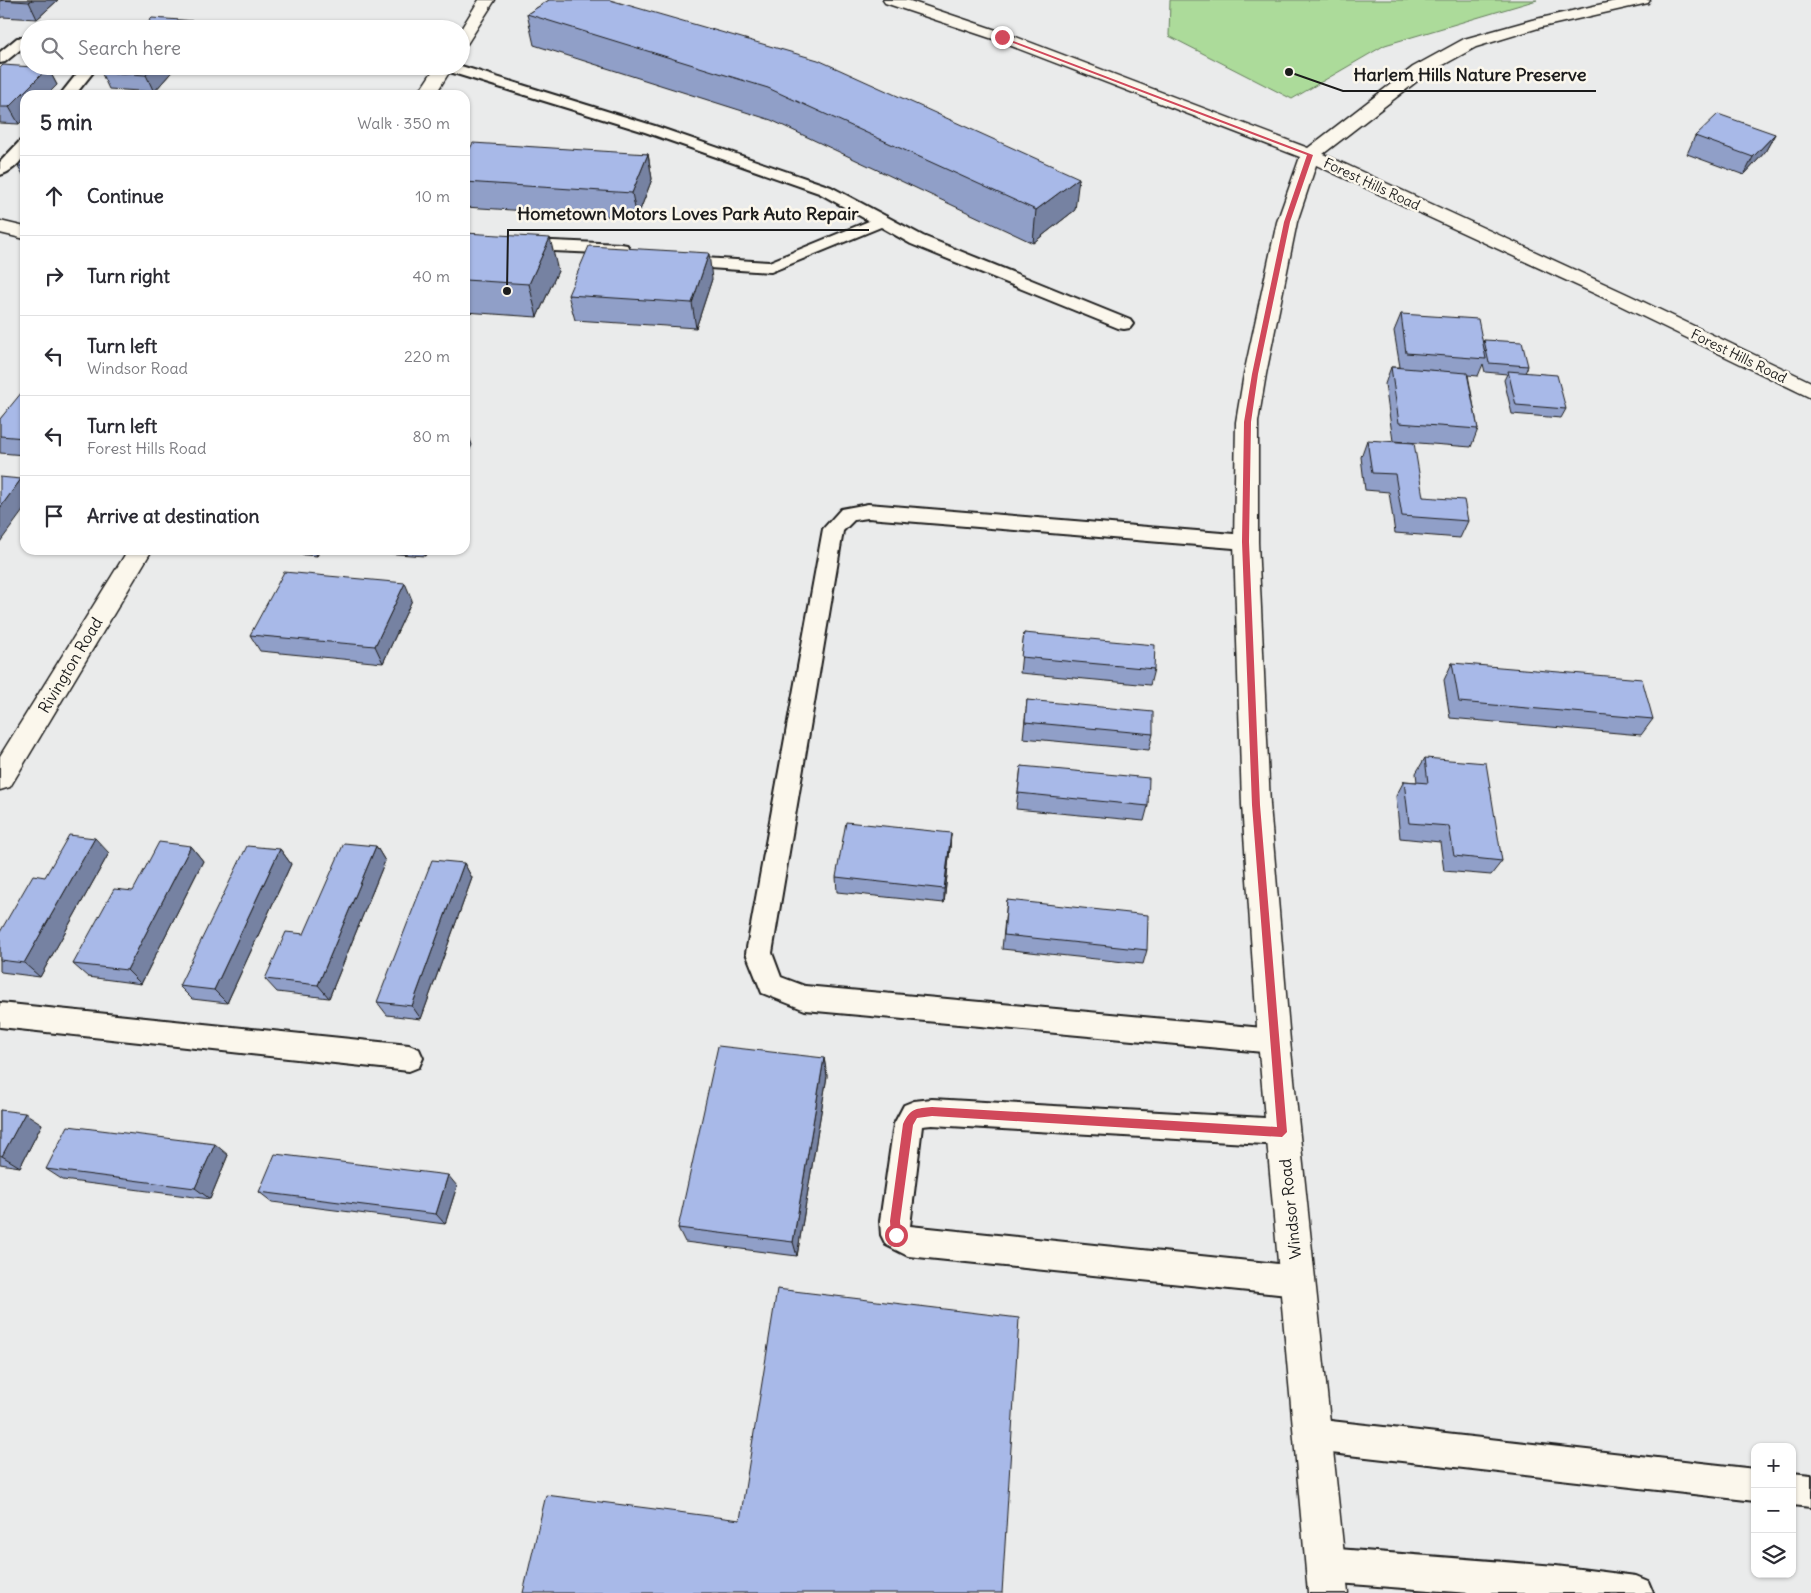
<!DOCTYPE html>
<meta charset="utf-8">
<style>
:root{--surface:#fff;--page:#f7f7f7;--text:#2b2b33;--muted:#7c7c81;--line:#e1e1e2}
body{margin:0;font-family:Delius,sans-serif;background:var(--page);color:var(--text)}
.controls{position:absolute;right:15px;bottom:15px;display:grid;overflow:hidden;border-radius:10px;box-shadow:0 1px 4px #0004}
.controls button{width:45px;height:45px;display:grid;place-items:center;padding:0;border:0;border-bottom:1px solid var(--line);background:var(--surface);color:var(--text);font:25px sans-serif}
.stop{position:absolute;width:15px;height:15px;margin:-11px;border:4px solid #d1495b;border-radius:50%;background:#fff}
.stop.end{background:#d1495b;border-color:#fff;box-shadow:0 1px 5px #0008}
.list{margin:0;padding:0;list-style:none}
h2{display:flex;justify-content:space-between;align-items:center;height:65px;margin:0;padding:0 20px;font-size:21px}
h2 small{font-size:16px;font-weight:400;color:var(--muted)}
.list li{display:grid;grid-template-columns:32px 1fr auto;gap:15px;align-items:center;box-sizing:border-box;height:80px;padding:0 20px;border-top:1px solid var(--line)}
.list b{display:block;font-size:19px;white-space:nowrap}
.list p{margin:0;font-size:16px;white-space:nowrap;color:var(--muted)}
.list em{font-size:16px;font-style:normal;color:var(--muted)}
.icon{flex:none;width:28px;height:28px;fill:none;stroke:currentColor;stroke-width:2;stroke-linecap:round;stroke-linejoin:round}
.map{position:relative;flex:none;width:1811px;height:1593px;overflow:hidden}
.search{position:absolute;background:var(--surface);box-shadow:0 1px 4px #0004;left:20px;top:20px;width:450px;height:55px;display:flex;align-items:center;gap:12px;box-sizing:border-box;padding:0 18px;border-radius:28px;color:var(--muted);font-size:19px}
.panel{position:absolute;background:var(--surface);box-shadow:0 1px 4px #0004;left:20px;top:90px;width:450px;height:465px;border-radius:15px}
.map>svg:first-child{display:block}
.green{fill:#acdb9a;stroke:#647c5b}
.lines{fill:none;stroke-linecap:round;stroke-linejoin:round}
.service-casing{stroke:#1c1c1c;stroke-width:4}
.minor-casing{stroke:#1c1c1c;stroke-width:3}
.tertiary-casing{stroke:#1c1c1c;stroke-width:3}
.service{fill:#fbf7ec;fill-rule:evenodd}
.minor{fill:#fbf7ec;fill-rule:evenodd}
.tertiary{fill:#fbf7ec;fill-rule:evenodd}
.wall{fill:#909fc8;stroke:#1c1c1c}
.shaded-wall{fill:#7682a2;stroke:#1c1c1c}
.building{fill:#a8b9e8;stroke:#1c1c1c}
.route{fill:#d1495b}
.labels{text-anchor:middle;stroke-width:5;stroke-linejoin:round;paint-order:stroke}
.far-street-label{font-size:14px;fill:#1c1c1c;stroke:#fbf7ec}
.street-label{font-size:16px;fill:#1c1c1c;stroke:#fbf7ec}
.leader{fill:none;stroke:#1c1c1c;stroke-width:2}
.callout-dot{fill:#1c1c1c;stroke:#fbf7ec;stroke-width:2}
.callout-label{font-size:18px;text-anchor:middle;font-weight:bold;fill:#1c1c1c;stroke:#fbf7ec;stroke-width:5;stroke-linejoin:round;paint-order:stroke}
</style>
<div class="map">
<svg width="1811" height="1593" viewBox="0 0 1811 1593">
<rect width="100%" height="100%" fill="#eaebeb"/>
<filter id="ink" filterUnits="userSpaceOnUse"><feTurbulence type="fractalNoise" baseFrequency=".02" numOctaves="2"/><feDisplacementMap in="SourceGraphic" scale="10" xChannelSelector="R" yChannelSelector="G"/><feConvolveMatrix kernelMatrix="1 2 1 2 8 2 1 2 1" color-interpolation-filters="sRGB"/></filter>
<g filter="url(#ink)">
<polygon class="green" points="1170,0 1537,0 1385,45 1292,99 1169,36"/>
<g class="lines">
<defs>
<g id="service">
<polygon points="29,37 29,45 26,45 5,62 0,63 0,52 17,38"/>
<polygon points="83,66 98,66 75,95 60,95"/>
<polygon points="438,66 461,66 655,126 831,187 923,236 1130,320 1133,324 1130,328 1124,329 1118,328 911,244 881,227 771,272 678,266 671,263 669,259 671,255 677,254 687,257 769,262 869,221 819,193 645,132 440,69"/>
<path d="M25 139C25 143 26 149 25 152 23 162 9 173 0 175V162L20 141Z"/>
<polygon points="465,237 621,244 627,245 629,249 627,253 621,254 465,247"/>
<polygon points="868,504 1246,535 1253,537 1256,542 1253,547 1246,549 868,518 854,520 843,531 772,953 781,977 805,986 1274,1029 1283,1032 1287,1041 1283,1050 1274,1053 805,1010 762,993 746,953 823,529 841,509"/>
<polygon points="0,1003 409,1045 419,1049 423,1058 419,1067 409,1071 0,1027"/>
<polygon points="932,1099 1282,1119 1292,1122 1296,1132 1292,1142 1282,1145 932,1125 922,1126 910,1226 1297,1266 1308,1270 1312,1281 1308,1292 1297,1296 908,1256 886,1245 881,1235 880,1221 894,1124 904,1105 914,1101"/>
<polygon points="1313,1419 1755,1469 1755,1501 1313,1451 1302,1446 1297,1435 1302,1424"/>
<polygon points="1792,1473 1811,1475 1811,1507 1792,1505"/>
<polygon points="1325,1548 1556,1566 1636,1576 1648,1581 1653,1593 1469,1593 1325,1582 1313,1577 1308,1565 1313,1553"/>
</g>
<g id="minor">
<polygon points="479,0 495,0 467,44 461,46 461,29"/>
<polygon points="436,66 453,66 435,95 417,95"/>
<polygon points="0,221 25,227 25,239 0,233"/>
<polygon points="128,550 152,550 10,787 0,790 0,756"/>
</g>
<polygon id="tertiary" points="883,0 907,0 1008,34 1308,148 1413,67 1464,39 1532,20 1620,0 1650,0 1648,3 1542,27 1476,47 1425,75 1323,154 1629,295 1811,382 1811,398 1615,303 1316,165 1297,222 1266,374 1258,422 1258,542 1270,805 1290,1041 1348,1593 1308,1593 1258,1041 1242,805 1234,542 1236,422 1244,374 1277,222 1300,157 996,40 885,3"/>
</defs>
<use href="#service" class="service-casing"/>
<use href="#minor" class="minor-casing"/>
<use href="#tertiary" class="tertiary-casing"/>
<use href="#service" class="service"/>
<use href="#minor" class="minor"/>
<use href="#tertiary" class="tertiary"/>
</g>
<g class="wall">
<polygon points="0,0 58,0 37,19 2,17 0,18"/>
<polygon points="549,0 1075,210 1033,243 771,120 534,45 527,14"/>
<polygon points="106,66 177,66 154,92 109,89 101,72"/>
<polygon points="0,68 48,68 57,85 47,95 25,95 19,124 0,123"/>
<polygon points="1775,134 1765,152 1744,175 1687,154 1695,136"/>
<polygon points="648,154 652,179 637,218 465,207 465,158"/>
<polygon points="25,158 25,178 18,166"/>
<polygon points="465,233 558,271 537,317 465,312"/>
<polygon points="712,279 696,328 575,320 568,295"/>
<polygon points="1401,314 1483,343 1484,340 1528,366 1525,373 1566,409 1561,418 1512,414 1504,380 1507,374 1485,372 1483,364 1478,376 1468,375 1478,429 1471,447 1393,441 1385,384 1391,367 1400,367 1394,331"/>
<polygon points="25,392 25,455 0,453 0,419"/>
<polygon points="1367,440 1423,497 1468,521 1460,538 1395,533 1389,492 1365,490 1361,457"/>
<polygon points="272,550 320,550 317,556 274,552"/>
<polygon points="383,550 428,550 425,556 384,553"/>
<polygon points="412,600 383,663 260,651 250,635"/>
<polygon points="1024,633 1154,669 1150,685 1020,673"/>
<polygon points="1452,663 1653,719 1641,735 1450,718 1444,680"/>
<polygon points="1027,700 1153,734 1149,750 1023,738"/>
<polygon points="1425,758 1502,861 1491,875 1444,871 1440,842 1400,838 1396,796 1404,781 1417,782 1416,773"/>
<polygon points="1021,766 1148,806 1144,821 1016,809"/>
<polygon points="951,833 950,848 944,903 837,892 836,877"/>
<polygon points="191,846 203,861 141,984 88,977 73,964 133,891"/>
<polygon points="376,846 385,861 329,998 277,992 265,979 304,934"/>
<polygon points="280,849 291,864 227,1003 192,999 179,986"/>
<polygon points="109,853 40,977 1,972 0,971 0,932 45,877"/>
<polygon points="464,863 472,878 421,1019 387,1015 377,1002"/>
<polygon points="1007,900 1147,950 1143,964 1002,949"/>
<polygon points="824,1058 827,1076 797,1256 685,1242 678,1228"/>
<polygon points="0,1110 42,1124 20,1167 0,1164"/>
<polygon points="228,1155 210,1199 63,1180 46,1169"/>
<polygon points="457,1186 445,1224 272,1202 259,1192"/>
</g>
<g class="shaded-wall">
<polygon points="32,0 58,0 37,19 29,2"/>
<polygon points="195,21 199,29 188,29"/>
<polygon points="154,66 177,66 154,92 146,75"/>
<polygon points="48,68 57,85 47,95 25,95 25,118 19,124 9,107"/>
<polygon points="1775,134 1765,152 1744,175 1753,157"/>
<polygon points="648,154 652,179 637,218 632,193"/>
<polygon points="1079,178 1075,210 1033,243 1036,210"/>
<polygon points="550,238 558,271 537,317 529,284"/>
<polygon points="709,253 712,279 696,328 692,303"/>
<polygon points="466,427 472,445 465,460 465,430"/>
<polygon points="21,479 25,484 25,508 0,542 0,508"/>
<polygon points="314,550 320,550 317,556"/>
<polygon points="422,550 428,550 425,556"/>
<polygon points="405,583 412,600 383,663 375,646"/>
<polygon points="951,833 950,848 944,903 944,889"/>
<polygon points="95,838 109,853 40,977 24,963"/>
<polygon points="191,846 203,861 141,984 127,970"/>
<polygon points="376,846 385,861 329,998 318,985"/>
<polygon points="280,849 291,864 227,1003 214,990"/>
<polygon points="464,863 472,878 421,1019 412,1006"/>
<polygon points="824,1058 827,1076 797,1256 793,1242"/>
<polygon points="25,1113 42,1124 20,1167 2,1156"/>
<polygon points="215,1144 228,1155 210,1199 195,1188"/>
<polygon points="448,1175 457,1186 445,1224 436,1214"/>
</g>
<g class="building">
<polygon points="0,0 32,0 29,2"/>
<polygon points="549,0 610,0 818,60 1079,178 1036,210 768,88 527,14"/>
<polygon points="152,18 195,21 188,29 142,29"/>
<polygon points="3,65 48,68 9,107 0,107 0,68"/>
<polygon points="106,66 154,66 146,75 101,72"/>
<polygon points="1718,114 1775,134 1753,157 1695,136"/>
<polygon points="473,143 648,154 632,193 465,182 465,158"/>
<polygon points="25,158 25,166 18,166"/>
<polygon points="465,233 550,238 529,284 465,280"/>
<polygon points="589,246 709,253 692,303 568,295"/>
<polygon points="1401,314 1478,319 1486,359 1406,353"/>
<polygon points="1484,340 1522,342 1528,366 1489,363"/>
<polygon points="1391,367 1467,373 1478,429 1399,423"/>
<polygon points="1508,371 1557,375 1566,409 1516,405"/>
<polygon points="22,392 25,392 25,438 0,436 0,419"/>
<polygon points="1367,440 1414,443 1423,497 1464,500 1468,521 1402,516 1395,474 1372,473"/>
<polygon points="0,477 21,479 0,508"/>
<polygon points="284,572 405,583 375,646 250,635"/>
<polygon points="1024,633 1155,645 1154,669 1021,657"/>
<polygon points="1452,663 1642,679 1653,719 1459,702"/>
<polygon points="1027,700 1153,712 1153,734 1025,722"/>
<polygon points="1425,758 1486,763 1502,861 1454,856 1449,826 1409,823 1404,781 1428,783"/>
<polygon points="1021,766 1149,778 1148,806 1018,793"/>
<polygon points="846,822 951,833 944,889 836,877"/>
<polygon points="69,835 95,838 24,963 0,960 0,932 33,875 45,877"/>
<polygon points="159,842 191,846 127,970 73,964 114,889 133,891"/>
<polygon points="344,843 376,846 318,985 265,979 286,932 304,934"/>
<polygon points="247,846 280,849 214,990 179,986"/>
<polygon points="432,860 464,863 412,1006 377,1002"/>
<polygon points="1007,900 1148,915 1147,950 1004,935"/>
<polygon points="718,1046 824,1058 793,1242 678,1228"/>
<polygon points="0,1110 25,1113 2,1156 0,1155"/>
<polygon points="68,1126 215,1144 195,1188 46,1169"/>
<polygon points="275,1154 448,1175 436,1214 259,1192"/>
<polygon points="777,1289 1019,1318 1002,1593 523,1593 546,1495 740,1520"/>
</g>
</g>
<path class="route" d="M1000 36 1313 155 1290 222 1258 374 1251 422 1249 542 1260 805 1287 1132 1282 1137 932 1116 917 1118 913 1125 900 1221 901 1235 896 1240 891 1235 890 1221 903 1124C911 1107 916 1109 932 1107L1277 1127 1252 805 1242 542 1244 422 1252 374 1284 222 1307 155 1000 38Z"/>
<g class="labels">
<g class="far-street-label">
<text transform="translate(1372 184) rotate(25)" y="5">Forest Hills Road</text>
<text transform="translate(1739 356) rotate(26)" y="5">Forest Hills Road</text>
</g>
<g class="street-label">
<text transform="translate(70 665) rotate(-59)" y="6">Rivington Road</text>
<text transform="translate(1290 1209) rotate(-96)" y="6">Windsor Road</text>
</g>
</g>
<path class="leader" d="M1289 72L1343 91H1596M507 291L508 230H869"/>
<g class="callout-dot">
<circle cx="1289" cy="72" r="5"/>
<circle cx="507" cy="291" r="5"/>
</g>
<g class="callout-label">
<text x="1470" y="81">Harlem Hills Nature Preserve</text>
<text x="688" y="220">Hometown Motors Loves Park Auto Repair</text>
</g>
</svg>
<div class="controls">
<button>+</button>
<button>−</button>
<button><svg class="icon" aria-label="layers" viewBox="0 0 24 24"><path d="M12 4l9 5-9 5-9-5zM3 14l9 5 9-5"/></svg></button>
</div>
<div class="stop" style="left:896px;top:1235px"></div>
<div class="stop end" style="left:1002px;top:37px"></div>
<div class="search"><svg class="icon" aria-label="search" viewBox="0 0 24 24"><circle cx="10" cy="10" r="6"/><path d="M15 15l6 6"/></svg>Search here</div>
<section class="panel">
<h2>5 min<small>Walk · 350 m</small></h2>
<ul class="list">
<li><svg class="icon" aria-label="ahead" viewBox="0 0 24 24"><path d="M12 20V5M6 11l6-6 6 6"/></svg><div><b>Continue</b></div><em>10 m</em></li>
<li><svg class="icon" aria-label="right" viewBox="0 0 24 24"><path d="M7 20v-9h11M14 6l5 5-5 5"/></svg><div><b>Turn right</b></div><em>40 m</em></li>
<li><svg class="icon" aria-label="left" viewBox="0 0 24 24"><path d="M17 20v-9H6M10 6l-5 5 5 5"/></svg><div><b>Turn left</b><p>Windsor Road</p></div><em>220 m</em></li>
<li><svg class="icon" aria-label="left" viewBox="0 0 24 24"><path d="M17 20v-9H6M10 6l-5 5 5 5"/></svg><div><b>Turn left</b><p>Forest Hills Road</p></div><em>80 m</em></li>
<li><svg class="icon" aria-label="arrive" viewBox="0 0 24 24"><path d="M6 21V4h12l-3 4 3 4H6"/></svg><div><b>Arrive at destination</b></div></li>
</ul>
</section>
</div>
